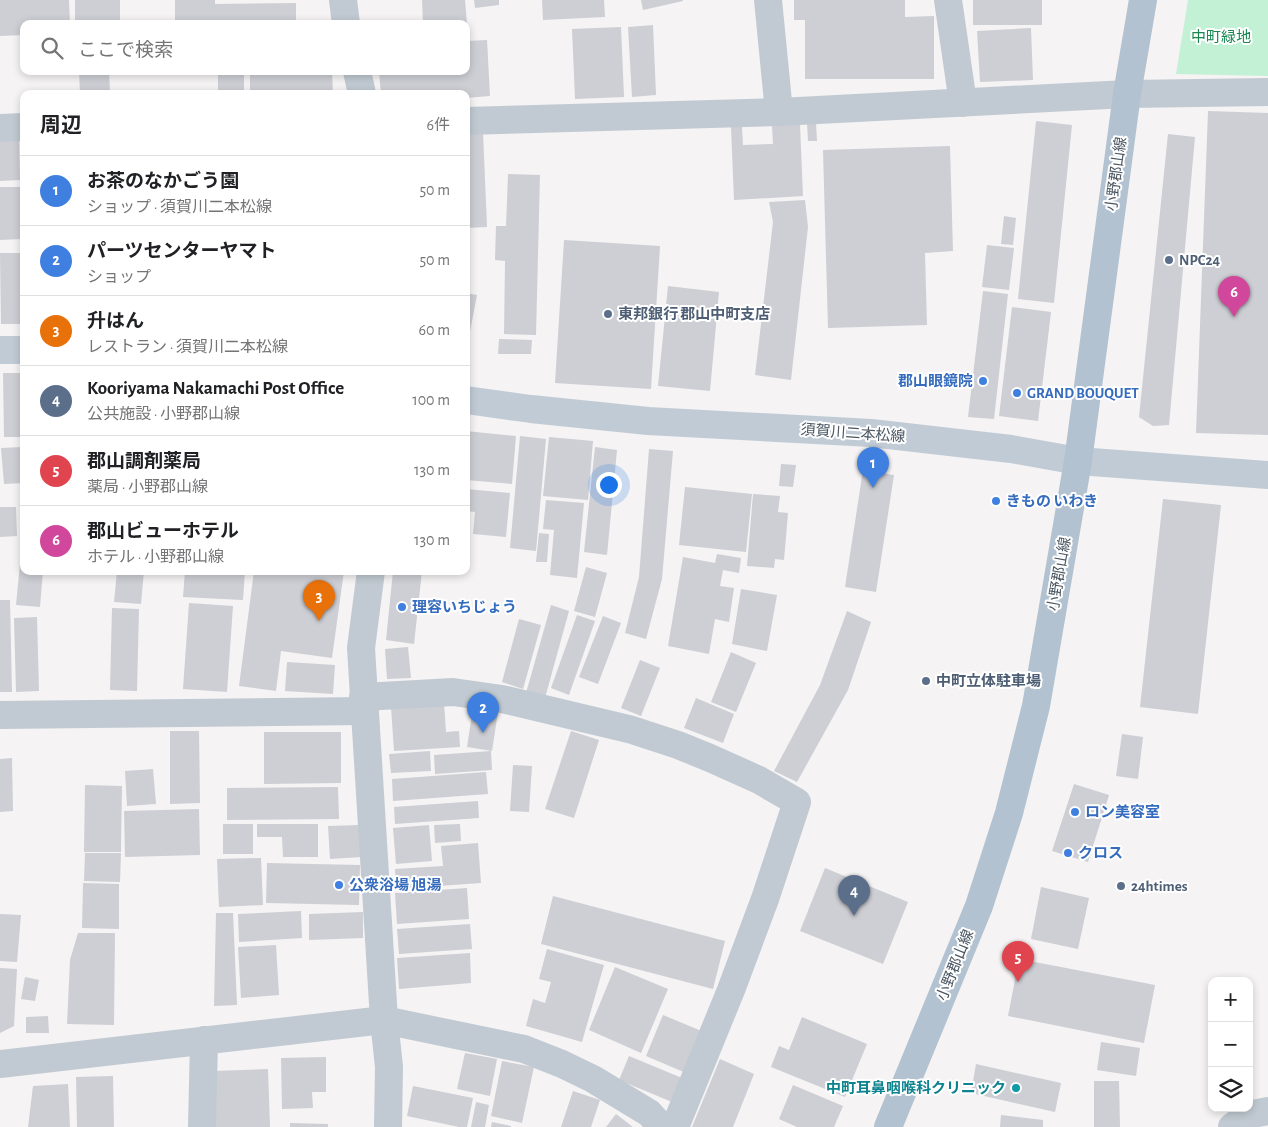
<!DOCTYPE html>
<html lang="ja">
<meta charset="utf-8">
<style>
:root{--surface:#fff;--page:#f6f6f6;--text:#202124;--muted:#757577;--line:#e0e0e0;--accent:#1a73e8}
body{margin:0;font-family:"Alegreya Sans","Noto Sans JP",sans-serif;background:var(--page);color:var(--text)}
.controls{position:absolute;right:15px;bottom:15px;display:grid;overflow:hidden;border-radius:10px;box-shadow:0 2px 8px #0003}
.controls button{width:45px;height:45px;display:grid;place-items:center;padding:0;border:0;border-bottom:1px solid var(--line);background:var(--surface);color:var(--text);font:25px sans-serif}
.you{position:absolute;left:608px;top:484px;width:18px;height:18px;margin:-12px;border:4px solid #fff;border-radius:50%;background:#1a73e8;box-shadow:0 0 0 8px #1a73e833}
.badge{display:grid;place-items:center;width:32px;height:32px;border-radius:50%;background:var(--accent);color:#fff;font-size:16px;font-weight:700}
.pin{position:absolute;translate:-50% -41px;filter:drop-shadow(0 1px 2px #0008)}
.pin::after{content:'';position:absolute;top:26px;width:18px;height:15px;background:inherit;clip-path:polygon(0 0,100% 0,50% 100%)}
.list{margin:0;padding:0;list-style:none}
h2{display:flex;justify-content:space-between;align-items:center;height:65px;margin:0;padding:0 20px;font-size:21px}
h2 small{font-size:16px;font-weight:400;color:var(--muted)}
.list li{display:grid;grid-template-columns:32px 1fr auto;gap:15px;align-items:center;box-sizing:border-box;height:70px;padding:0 20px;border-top:1px solid var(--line)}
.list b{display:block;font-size:19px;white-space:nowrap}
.list p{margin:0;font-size:16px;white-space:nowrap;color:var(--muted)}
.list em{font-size:16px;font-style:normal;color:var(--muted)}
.icon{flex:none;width:28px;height:28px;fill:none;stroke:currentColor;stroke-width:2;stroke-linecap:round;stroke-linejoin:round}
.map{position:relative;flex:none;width:1268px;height:1127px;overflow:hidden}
.search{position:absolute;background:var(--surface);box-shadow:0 2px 8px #0003;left:20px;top:20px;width:450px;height:55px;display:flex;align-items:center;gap:12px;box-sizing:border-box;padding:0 18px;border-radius:10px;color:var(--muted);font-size:19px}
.panel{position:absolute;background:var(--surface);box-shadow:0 2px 8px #0003;left:20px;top:90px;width:450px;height:485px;border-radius:10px}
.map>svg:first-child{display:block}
.green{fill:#c3f1d5}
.building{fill:#cdcfd5}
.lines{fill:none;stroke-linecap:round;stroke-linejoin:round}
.minor{stroke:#c1cad2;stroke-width:28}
.secondary{stroke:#c1cbd6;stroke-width:28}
.primary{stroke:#b3c2d1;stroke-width:28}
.service-dot{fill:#5c6f8a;stroke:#fff;stroke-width:2}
.shop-dot{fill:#3f7fe0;stroke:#fff;stroke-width:2}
.culture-dot{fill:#0f9aa8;stroke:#fff;stroke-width:2}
.labels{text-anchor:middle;stroke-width:4;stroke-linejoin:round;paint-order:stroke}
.park-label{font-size:15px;fill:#17864f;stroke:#fff}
.street-label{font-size:15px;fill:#4a5661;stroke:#fff}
.service-label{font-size:15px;font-weight:bold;fill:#4e5e75;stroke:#fff;text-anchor:start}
.shop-label{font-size:15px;font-weight:bold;fill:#366cbe;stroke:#fff;text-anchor:start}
.culture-label{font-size:15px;font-weight:bold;fill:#0d838f;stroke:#fff;text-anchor:end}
</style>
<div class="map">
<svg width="1268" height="1127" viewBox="0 0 1268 1127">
<rect width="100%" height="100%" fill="#f5f3f3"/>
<polygon class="green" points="1188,0 1268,0 1268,76 1176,74"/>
<g class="building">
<polygon points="0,0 69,0 70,24 24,24 24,35 0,36"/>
<rect x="75" y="0" width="45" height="23"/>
<polygon points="175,0 215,0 215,4 296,3 296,21 175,23"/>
<polygon points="422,0 465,0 467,24 423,24"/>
<polygon points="474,0 499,0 499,5 475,8"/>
<polygon points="542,0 604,0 605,17 543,20"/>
<polygon points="641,0 683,0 683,1 643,10"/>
<polygon points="794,0 905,0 905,17 934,16 934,79 805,79 805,20 794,20"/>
<rect x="973" y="0" width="69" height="25"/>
<polygon points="653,25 656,95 632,97 628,27"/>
<polygon points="621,27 624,97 575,99 572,29"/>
<polygon points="1031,28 1033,80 980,82 977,31"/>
<polygon points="487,40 490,96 466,98 466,94 381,94 379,71 466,71 466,41"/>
<polygon points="79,71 109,71 110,92 80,94"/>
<rect x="218" y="71" width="26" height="23"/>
<polygon points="250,71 332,71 333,94 250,94"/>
<polygon points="1208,111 1268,113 1268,435 1196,433"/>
<polygon points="1036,121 1072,125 1054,303 1018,299"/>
<polygon points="807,123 816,123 817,141 808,141"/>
<polygon points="800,124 803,196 734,200 731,127 742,127 743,145 773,144 772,125"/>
<polygon points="483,132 487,227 466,228 466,133"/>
<polygon points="1168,134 1195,137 1169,425 1153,426 1139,417"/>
<polygon points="19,138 20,180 0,181 0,139"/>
<polygon points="950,146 953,251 925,253 927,325 828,328 823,150"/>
<polygon points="508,174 540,175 536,335 504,334 505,261 495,260 496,226 506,226"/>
<polygon points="0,187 20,187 22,239 0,240"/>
<polygon points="805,200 808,227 791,380 755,375 773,222 769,202"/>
<polygon points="1004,216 1016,218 1013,245 1001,244"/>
<polygon points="564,240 660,246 651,389 555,383"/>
<polygon points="987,245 1014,248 1009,290 982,287"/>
<polygon points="0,253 23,253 24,324 1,324"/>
<polygon points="668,286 719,292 710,391 658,386"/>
<polygon points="983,291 1008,294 994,419 968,417"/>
<polygon points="466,293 477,295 467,347 466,347"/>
<polygon points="1012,307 1051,312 1038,421 999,416"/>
<polygon points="499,339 532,340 531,354 498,354"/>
<polygon points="3,373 24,373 24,437 4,437"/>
<polygon points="466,431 516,436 512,484 466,480"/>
<polygon points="520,436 546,439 536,551 510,548"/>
<polygon points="549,437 593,441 588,500 543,496"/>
<polygon points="22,447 24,483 4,484 1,448"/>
<polygon points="595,447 617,450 607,555 584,552"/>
<polygon points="649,449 673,451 662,579 646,639 625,633 639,577"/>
<polygon points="781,464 796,465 793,487 779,486"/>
<polygon points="863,470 894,475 876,592 845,587"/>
<polygon points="685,487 752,494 746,552 679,545"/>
<polygon points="466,489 510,493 506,537 473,534 475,512 466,511"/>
<polygon points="753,494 780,496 778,512 788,513 784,560 775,559 774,568 747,566"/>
<polygon points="1163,499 1221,505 1198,714 1140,707"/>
<polygon points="546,500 584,503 577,578 550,575 554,530 543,529"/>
<polygon points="0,507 16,507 17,536 0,537"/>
<polygon points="539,533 549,534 547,562 536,562"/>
<polygon points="22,542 24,542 24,571 43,571 40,607 16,605"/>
<polygon points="717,554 741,558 739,573 723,570 720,586 734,588 729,622 715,619 709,654 668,646 683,557 715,563"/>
<polygon points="586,567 607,573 595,617 574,611"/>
<polygon points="117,571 144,571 141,604 114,602"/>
<polygon points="185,571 245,571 243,600 183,597"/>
<polygon points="254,571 344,571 332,658 281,651 276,691 239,686"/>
<polygon points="393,571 422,571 414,644 386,640"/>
<polygon points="741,589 777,595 767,651 732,644"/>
<polygon points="0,600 10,600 12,692 0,692"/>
<polygon points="189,603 233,606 227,692 183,689"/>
<polygon points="551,605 569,611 545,698 526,693"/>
<polygon points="112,608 139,609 137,691 110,690"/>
<polygon points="847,611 871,622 848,690 797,782 774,771 820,685"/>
<polygon points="577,615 595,621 569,695 551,688"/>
<polygon points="603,616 621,623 598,684 579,677"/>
<polygon points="37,617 39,691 16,692 14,618"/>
<polygon points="519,619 541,625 523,689 502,682"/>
<polygon points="408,647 411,678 387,679 385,649"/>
<polygon points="731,652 756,663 736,712 711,702"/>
<polygon points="640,660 660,668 641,716 621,708"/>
<polygon points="287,662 335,665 333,694 285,691"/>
<polygon points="696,698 734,714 723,743 684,728"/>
<polygon points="444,703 446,732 459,731 460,747 394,751 391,707"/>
<polygon points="473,708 498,712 492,751 467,747"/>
<polygon points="170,731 199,731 200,803 170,804"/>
<polygon points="571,731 599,740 574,818 545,809"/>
<polygon points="264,732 341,732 341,783 264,784"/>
<polygon points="1122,734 1143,737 1138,779 1116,776"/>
<polygon points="430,751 431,771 391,773 389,754"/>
<polygon points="491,751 492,770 435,774 434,755"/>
<polygon points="12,758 13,811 0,812 0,759"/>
<polygon points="513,765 532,766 529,812 510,811"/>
<polygon points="153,769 156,804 127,806 125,771"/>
<polygon points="486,772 488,794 393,801 392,779"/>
<polygon points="1074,784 1109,795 1088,862 1052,851"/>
<polygon points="85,785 122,786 121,852 84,852"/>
<polygon points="338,787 339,819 227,820 227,788"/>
<polygon points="478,801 479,818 395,824 394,807"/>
<polygon points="199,809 200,855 125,857 124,811"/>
<rect x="223" y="824" width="30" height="30"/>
<polygon points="257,824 318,824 318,857 283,857 282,837 257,837"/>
<polygon points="460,824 461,841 435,843 434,825"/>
<polygon points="359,825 361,857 330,859 328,826"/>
<polygon points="429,825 432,861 396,864 393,828"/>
<polygon points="478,843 481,883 396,889 395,869 443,866 441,846"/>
<polygon points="85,853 121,853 120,882 84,881"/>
<polygon points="261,858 263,905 219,907 217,859"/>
<polygon points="267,863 360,865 359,905 266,903"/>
<polygon points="825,868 908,902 883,964 800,931"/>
<polygon points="83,883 119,884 119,929 82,928"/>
<polygon points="1041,887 1089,898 1078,949 1031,939"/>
<polygon points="467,888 469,919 397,924 395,893"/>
<polygon points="553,896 725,941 713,989 541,944"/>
<polygon points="301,911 302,938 239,942 238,914"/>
<polygon points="363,912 363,938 309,940 309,914"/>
<polygon points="216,913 233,913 237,1005 214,1006"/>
<polygon points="0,914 21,915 17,962 0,961"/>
<polygon points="470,924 472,949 399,954 397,929"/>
<polygon points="78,933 115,933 114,1025 67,1024 70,960"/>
<polygon points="276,945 279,995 241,998 238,947"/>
<polygon points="547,949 604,965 582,1042 526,1026 533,999 545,1003 551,982 539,979"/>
<polygon points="470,953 471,983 399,989 397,958"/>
<polygon points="1019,959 1155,985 1144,1043 1008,1016"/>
<polygon points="615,967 668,989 641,1053 589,1030"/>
<polygon points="0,968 17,969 14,1026 0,1033"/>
<polygon points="25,977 39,980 35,1001 21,999"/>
<polygon points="663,1015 704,1032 686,1073 646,1056"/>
<polygon points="48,1016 49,1033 26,1033 26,1017"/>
<polygon points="802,1017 867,1044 845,1097 771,1067 779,1046 789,1050"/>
<polygon points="1101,1042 1140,1048 1136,1076 1097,1070"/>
<polygon points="465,1053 497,1059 490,1096 457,1089"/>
<polygon points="629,1056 682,1078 672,1102 619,1080"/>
<polygon points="326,1057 326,1092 312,1092 313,1108 282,1109 281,1058"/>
<polygon points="720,1059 754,1074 733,1127 692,1127"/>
<polygon points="502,1061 534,1067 522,1123 491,1116"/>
<polygon points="976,1064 1061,1083 1055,1112 971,1093"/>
<polygon points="268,1069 270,1127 215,1127 214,1071"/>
<polygon points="113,1076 114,1127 77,1127 76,1077"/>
<polygon points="1094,1081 1119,1081 1120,1127 1094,1127"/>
<polygon points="68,1084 70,1127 28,1127 33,1086"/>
<polygon points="793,1085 843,1106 834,1127 797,1127 779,1119"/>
<polygon points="413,1086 473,1098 467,1127 459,1127 407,1116"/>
<polygon points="573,1091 600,1100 591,1127 561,1127"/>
<polygon points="476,1102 489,1105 485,1127 471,1127"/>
<polygon points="616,1114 633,1127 606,1127"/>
<polygon points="1001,1115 1043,1120 1043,1127 1000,1127"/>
<polygon points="492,1122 511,1126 511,1127 491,1127"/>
<polygon points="290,1123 328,1124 328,1127 290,1127"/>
</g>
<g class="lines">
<g class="minor">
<polyline points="343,0 346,24"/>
<polyline points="768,0 779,112"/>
<polyline points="948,0 963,103"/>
<polyline points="357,71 362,94"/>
<polyline points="466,121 779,112 1127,94 1268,92"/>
<polyline points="0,128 24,127"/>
<polyline points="371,571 361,648 384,1020 389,1067 388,1127"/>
<polyline points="363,697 453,692 502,699 629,729 678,745 710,758 759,780 797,802 765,899 731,990 675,1127"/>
<polyline points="0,715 363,711"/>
<polyline points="0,1064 384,1020 524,1049 562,1064 593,1079 649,1113 662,1127"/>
<polyline points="202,1127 204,1040"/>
<polyline points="1232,1127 1248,1115 1268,1111"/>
</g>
<g class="secondary">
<polyline points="0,350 24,350"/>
<polyline points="466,400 531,409 648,421 871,433 1011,449 1078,461 1268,475"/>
</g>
<polyline class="primary" points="888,1127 979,906 1009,813 1036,706 1078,461 1127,94 1143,0"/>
</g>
<g class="service-dot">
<circle cx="1169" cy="260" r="5"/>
<circle cx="608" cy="314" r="5"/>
<circle cx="926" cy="681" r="5"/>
<circle cx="1121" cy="886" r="5"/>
</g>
<g class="shop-dot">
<circle cx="983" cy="381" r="5"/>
<circle cx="1017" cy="393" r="5"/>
<circle cx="996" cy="501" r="5"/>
<circle cx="402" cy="607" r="5"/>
<circle cx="1075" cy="812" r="5"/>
<circle cx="1068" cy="853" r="5"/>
<circle cx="339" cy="885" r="5"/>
</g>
<circle class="culture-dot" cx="1016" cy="1088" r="5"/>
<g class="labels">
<g class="park-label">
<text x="1221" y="42">中町緑地</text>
</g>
<g class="street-label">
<text transform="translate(1116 174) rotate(-82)" y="5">小野郡山線</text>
<text transform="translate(853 433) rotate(4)" y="5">須賀川二本松線</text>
<text transform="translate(1059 574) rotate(-80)" y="5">小野郡山線</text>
<text transform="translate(955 965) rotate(-68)" y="5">小野郡山線</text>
</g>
<g class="service-label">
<text x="1179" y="265">NPC24</text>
<text x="618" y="319">東邦銀行 郡山中町支店</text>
<text x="936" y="686">中町立体駐車場</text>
<text x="1131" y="891">24htimes</text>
</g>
<g class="shop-label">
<text x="973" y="386" text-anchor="end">郡山眼鏡院</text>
<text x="1027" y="398">GRAND BOUQUET</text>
<text x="1006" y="506">きもの いわき</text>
<text x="412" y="612">理容いちじょう</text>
<text x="1085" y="817">ロン美容室</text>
<text x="1078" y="858">クロス</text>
<text x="349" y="890">公衆浴場 旭湯</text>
</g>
<g class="culture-label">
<text x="1006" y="1093">中町耳鼻咽喉科クリニック</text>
</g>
</g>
</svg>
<div class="controls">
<button>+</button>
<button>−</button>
<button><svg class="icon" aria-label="layers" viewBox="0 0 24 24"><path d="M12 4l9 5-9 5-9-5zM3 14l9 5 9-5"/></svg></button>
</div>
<div class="you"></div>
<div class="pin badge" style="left:873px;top:488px;background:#3f7fe0">1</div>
<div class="pin badge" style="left:483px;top:733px;background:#3f7fe0">2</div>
<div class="pin badge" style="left:319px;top:621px;background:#e8710a">3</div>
<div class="pin badge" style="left:854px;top:916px;background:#5c6f8a">4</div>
<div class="pin badge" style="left:1018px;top:982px;background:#e0444e">5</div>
<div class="pin badge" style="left:1234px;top:317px;background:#d1479c">6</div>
<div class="search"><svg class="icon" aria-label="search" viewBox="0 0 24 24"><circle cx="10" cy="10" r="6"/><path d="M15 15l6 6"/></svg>ここで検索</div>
<section class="panel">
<h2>周辺<small>6件</small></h2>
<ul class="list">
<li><span class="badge" style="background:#3f7fe0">1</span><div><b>お茶のなかごう園</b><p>ショップ · 須賀川二本松線</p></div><em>50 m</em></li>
<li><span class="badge" style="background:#3f7fe0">2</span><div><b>パーツセンターヤマト</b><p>ショップ</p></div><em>50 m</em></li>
<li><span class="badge" style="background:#e8710a">3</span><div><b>升はん</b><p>レストラン · 須賀川二本松線</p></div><em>60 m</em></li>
<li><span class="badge" style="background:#5c6f8a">4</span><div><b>Kooriyama Nakamachi Post Office</b><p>公共施設 · 小野郡山線</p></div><em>100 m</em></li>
<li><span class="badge" style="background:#e0444e">5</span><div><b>郡山調剤薬局</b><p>薬局 · 小野郡山線</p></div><em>130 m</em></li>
<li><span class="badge" style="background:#d1479c">6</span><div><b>郡山ビューホテル</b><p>ホテル · 小野郡山線</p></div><em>130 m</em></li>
</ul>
</section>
</div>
